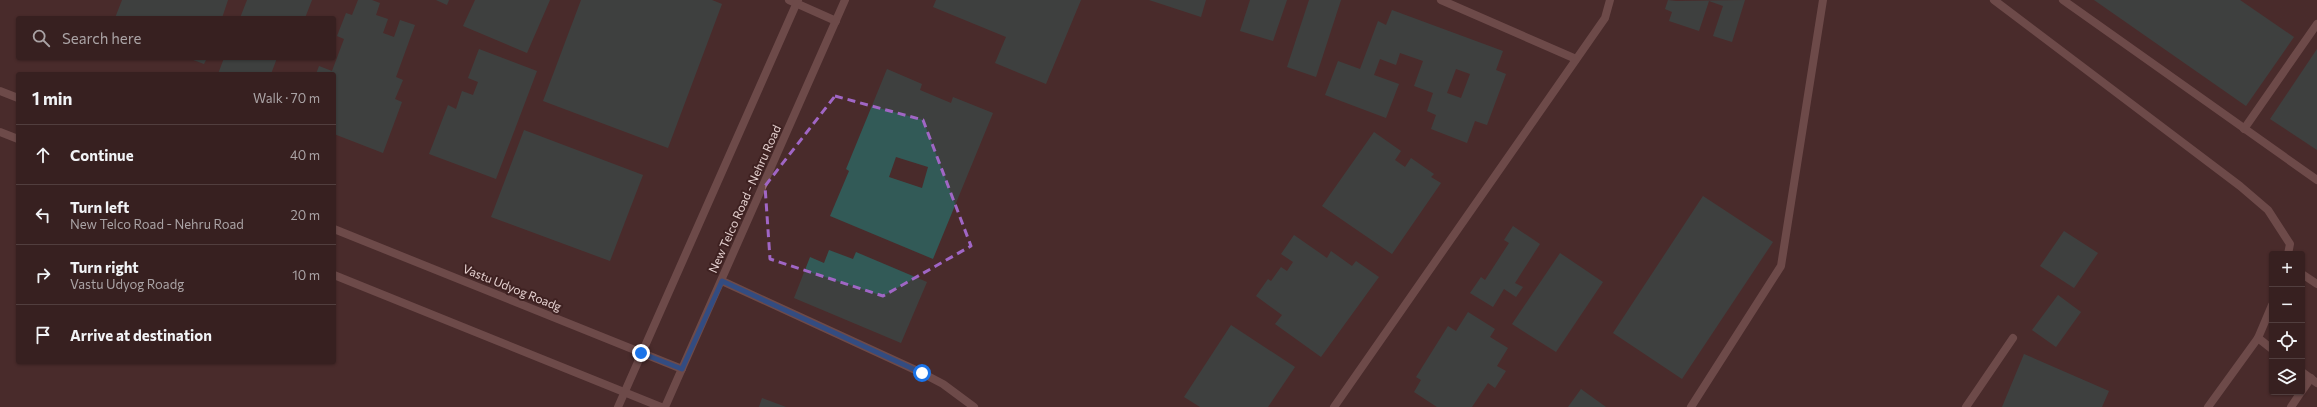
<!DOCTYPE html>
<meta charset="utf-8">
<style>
:root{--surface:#372020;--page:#3e2829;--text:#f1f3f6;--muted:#aaa3a5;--line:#513e3e}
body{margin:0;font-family:Commissioner,sans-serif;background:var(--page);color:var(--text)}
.controls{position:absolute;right:12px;bottom:12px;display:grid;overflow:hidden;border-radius:4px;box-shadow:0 1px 3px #0004}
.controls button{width:36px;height:36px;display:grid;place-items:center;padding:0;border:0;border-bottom:1px solid var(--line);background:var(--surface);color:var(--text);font:20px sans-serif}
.stop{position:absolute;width:12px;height:12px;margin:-9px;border:3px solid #1a73e8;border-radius:50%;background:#fff}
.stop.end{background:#1a73e8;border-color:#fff;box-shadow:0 1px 4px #0008}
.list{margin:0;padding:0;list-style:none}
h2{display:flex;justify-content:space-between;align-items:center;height:52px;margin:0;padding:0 16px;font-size:17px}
h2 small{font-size:13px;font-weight:400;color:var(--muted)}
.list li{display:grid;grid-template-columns:26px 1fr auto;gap:12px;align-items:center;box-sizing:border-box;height:60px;padding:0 16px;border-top:1px solid var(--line)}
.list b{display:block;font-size:15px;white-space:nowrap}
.list p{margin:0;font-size:13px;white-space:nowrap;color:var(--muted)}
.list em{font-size:13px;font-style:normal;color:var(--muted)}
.icon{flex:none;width:22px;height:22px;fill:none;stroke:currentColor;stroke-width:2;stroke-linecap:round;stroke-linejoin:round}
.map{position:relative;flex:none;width:2317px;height:407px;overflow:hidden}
.search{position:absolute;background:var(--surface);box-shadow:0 1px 3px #0004;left:16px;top:16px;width:320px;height:44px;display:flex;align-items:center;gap:10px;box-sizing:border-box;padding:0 14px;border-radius:4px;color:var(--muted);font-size:15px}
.panel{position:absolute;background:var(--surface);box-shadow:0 1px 3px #0004;left:16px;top:72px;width:320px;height:292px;border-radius:4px}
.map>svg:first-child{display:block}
.building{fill:#325a57;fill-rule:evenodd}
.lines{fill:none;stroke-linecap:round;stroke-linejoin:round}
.minor{stroke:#9a6f6e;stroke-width:8}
.tertiary{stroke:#9a6f6e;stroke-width:8}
.route{stroke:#1a73e8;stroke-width:5}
.marked{fill:none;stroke:#a066c5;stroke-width:3;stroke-dasharray:8 5;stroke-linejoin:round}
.labels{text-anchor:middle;stroke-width:4;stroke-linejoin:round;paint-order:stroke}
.street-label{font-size:12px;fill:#e5d1d0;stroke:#3e2121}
</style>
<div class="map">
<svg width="2317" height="407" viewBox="0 0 2317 407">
<rect width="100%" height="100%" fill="#492b2b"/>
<g class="building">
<polygon points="122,0 228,0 222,18 115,18"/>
<polygon points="247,0 312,0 305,18 240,18"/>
<polygon points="358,0 372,0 380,3 376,15 388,19 383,33 394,37 400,20 415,25 396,77 403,80 395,99 402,102 383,153 334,134 334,74 316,74 319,66 332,71 344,39 337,36 346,13 352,15"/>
<polygon points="436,0 449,0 447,5"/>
<polygon points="475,0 550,0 527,53 463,26"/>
<polygon points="581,0 712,0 722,4 668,148 543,101"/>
<polygon points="936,0 1081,0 1046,84 995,63 1006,37 933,7"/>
<polygon points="1149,0 1206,0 1201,17"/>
<polygon points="1250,0 1287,0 1273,41 1240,31"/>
<polygon points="1309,0 1341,0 1316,77 1287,67"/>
<polygon points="1668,0 1676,1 1745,0 1732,42 1713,36 1723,6 1709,1 1699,31 1669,21 1672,12 1665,9"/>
<polygon points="2094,0 2240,0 2294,37 2246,106"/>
<path d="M1392 10 1503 51 1496 70 1506 74 1487 125 1475 121 1467 143 1431 129 1436 115 1427 111 1433 93 1414 86 1423 61 1400 53 1396 65 1380 59 1374 75 1399 84 1386 118 1325 95 1338 61 1360 69 1378 21 1386 25ZM1456 69 1470 74 1461 98 1447 93Z"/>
<polygon points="479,49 537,71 496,179 429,154 448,105 456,109 462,91 473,95 478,82 468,78"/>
<polygon points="2317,49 2317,150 2270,119"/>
<polygon points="188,58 207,58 204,64"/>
<polygon points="224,58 277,58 271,74 218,74"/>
<path d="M887 69 922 84 920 90 951 103 953 97 993 113 933 259 830 216 849 171 846 169ZM896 157 928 167 922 188 889 177Z"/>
<polygon points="524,130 643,175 610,261 491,217"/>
<polygon points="1374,132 1401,151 1395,160 1405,167 1411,158 1434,174 1431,177 1441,183 1392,254 1322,206"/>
<polygon points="1703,196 1773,242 1682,379 1613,333"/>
<polygon points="1513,226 1540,244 1515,283 1523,287 1516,297 1504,289 1493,307 1470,293 1481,277 1485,280 1509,243 1504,240"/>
<polygon points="2064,231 2098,253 2074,288 2040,266"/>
<polygon points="1294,235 1327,258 1331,251 1352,266 1356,261 1379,277 1321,357 1275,324 1282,315 1256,296 1268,279 1271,281 1281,267 1287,271 1293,262 1281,254"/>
<polygon points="829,250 853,259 856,252 927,282 901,343 794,298 810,257 824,263"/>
<polygon points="1560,253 1603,282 1556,352 1512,324"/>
<polygon points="2058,295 2081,312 2056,347 2032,330"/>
<polygon points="1468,312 1495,329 1490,337 1508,348 1497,366 1506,371 1495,388 1488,383 1472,407 1437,407 1414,392 1421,380 1416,377 1448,326 1456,331"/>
<polygon points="1231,325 1295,367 1268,407 1200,407 1184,397"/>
<polygon points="2024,354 2109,391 2102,407 2002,407"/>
<polygon points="1581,389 1606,407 1568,407"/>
<polygon points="762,398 786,407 759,407"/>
</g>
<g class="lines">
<g class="minor">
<polyline points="789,0 836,21"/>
<polyline points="1441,0 1576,59"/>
<polyline points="1994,0 2240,186 2268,210 2290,244 2288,254"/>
<polyline points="2063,0 2317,180"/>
<polyline points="2244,129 2317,24"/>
<polyline points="2302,274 2317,284"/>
<polyline points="722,281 922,373 943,384 974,407"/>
<polyline points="2258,338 2272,349"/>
<polyline points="2302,372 2317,383"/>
<polyline points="2302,391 2311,378"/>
<polyline points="1334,407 1605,18 1610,0"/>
<polyline points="1691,407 1781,266 1823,0"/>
<polyline points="1966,407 2013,338"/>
<polyline points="2208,407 2258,338 2272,305"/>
<polyline points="2291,407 2301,392"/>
</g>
<g class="tertiary">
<polyline points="0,91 18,98"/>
<polyline points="0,132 18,139"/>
<polyline points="334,229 682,369"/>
<polyline points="334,275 661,407"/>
<polyline points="618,407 798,0"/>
<polyline points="665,407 845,0"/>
</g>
</g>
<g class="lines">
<polyline class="route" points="641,353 682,369 722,281 922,373"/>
</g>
<path d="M0 0H2317V407H0ZM835 96 923 120 971 246 883 296 770 259 765 186Z" fill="#492b2b" fill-opacity=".55" fill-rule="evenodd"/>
<path class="marked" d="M835 96 923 120 971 246 883 296 770 259 765 186Z"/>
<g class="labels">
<g class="street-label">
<text transform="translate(745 199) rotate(-66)" y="4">New Telco Road - Nehru Road</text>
<text transform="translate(512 288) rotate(22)" y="4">Vastu Udyog Roadg</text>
</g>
</g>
</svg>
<div class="controls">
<button>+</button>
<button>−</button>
<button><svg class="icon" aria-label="locate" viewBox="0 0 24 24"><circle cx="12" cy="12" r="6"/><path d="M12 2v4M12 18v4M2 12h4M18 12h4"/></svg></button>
<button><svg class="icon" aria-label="layers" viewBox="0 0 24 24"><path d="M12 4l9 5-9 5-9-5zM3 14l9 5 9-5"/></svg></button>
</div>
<div class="stop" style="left:922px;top:373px"></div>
<div class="stop end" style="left:641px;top:353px"></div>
<div class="search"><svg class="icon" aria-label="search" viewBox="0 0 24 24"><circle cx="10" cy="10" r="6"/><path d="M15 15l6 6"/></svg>Search here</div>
<section class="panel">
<h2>1 min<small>Walk · 70 m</small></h2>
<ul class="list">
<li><svg class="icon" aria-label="ahead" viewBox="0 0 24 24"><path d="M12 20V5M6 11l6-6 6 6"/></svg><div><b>Continue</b></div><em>40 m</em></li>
<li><svg class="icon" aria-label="left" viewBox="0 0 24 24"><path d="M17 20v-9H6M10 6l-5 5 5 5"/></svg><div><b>Turn left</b><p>New Telco Road - Nehru Road</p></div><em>20 m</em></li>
<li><svg class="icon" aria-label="right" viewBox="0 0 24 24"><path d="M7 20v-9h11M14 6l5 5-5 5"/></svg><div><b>Turn right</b><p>Vastu Udyog Roadg</p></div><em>10 m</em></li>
<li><svg class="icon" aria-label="arrive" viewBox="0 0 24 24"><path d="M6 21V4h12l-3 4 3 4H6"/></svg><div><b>Arrive at destination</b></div></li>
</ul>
</section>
</div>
